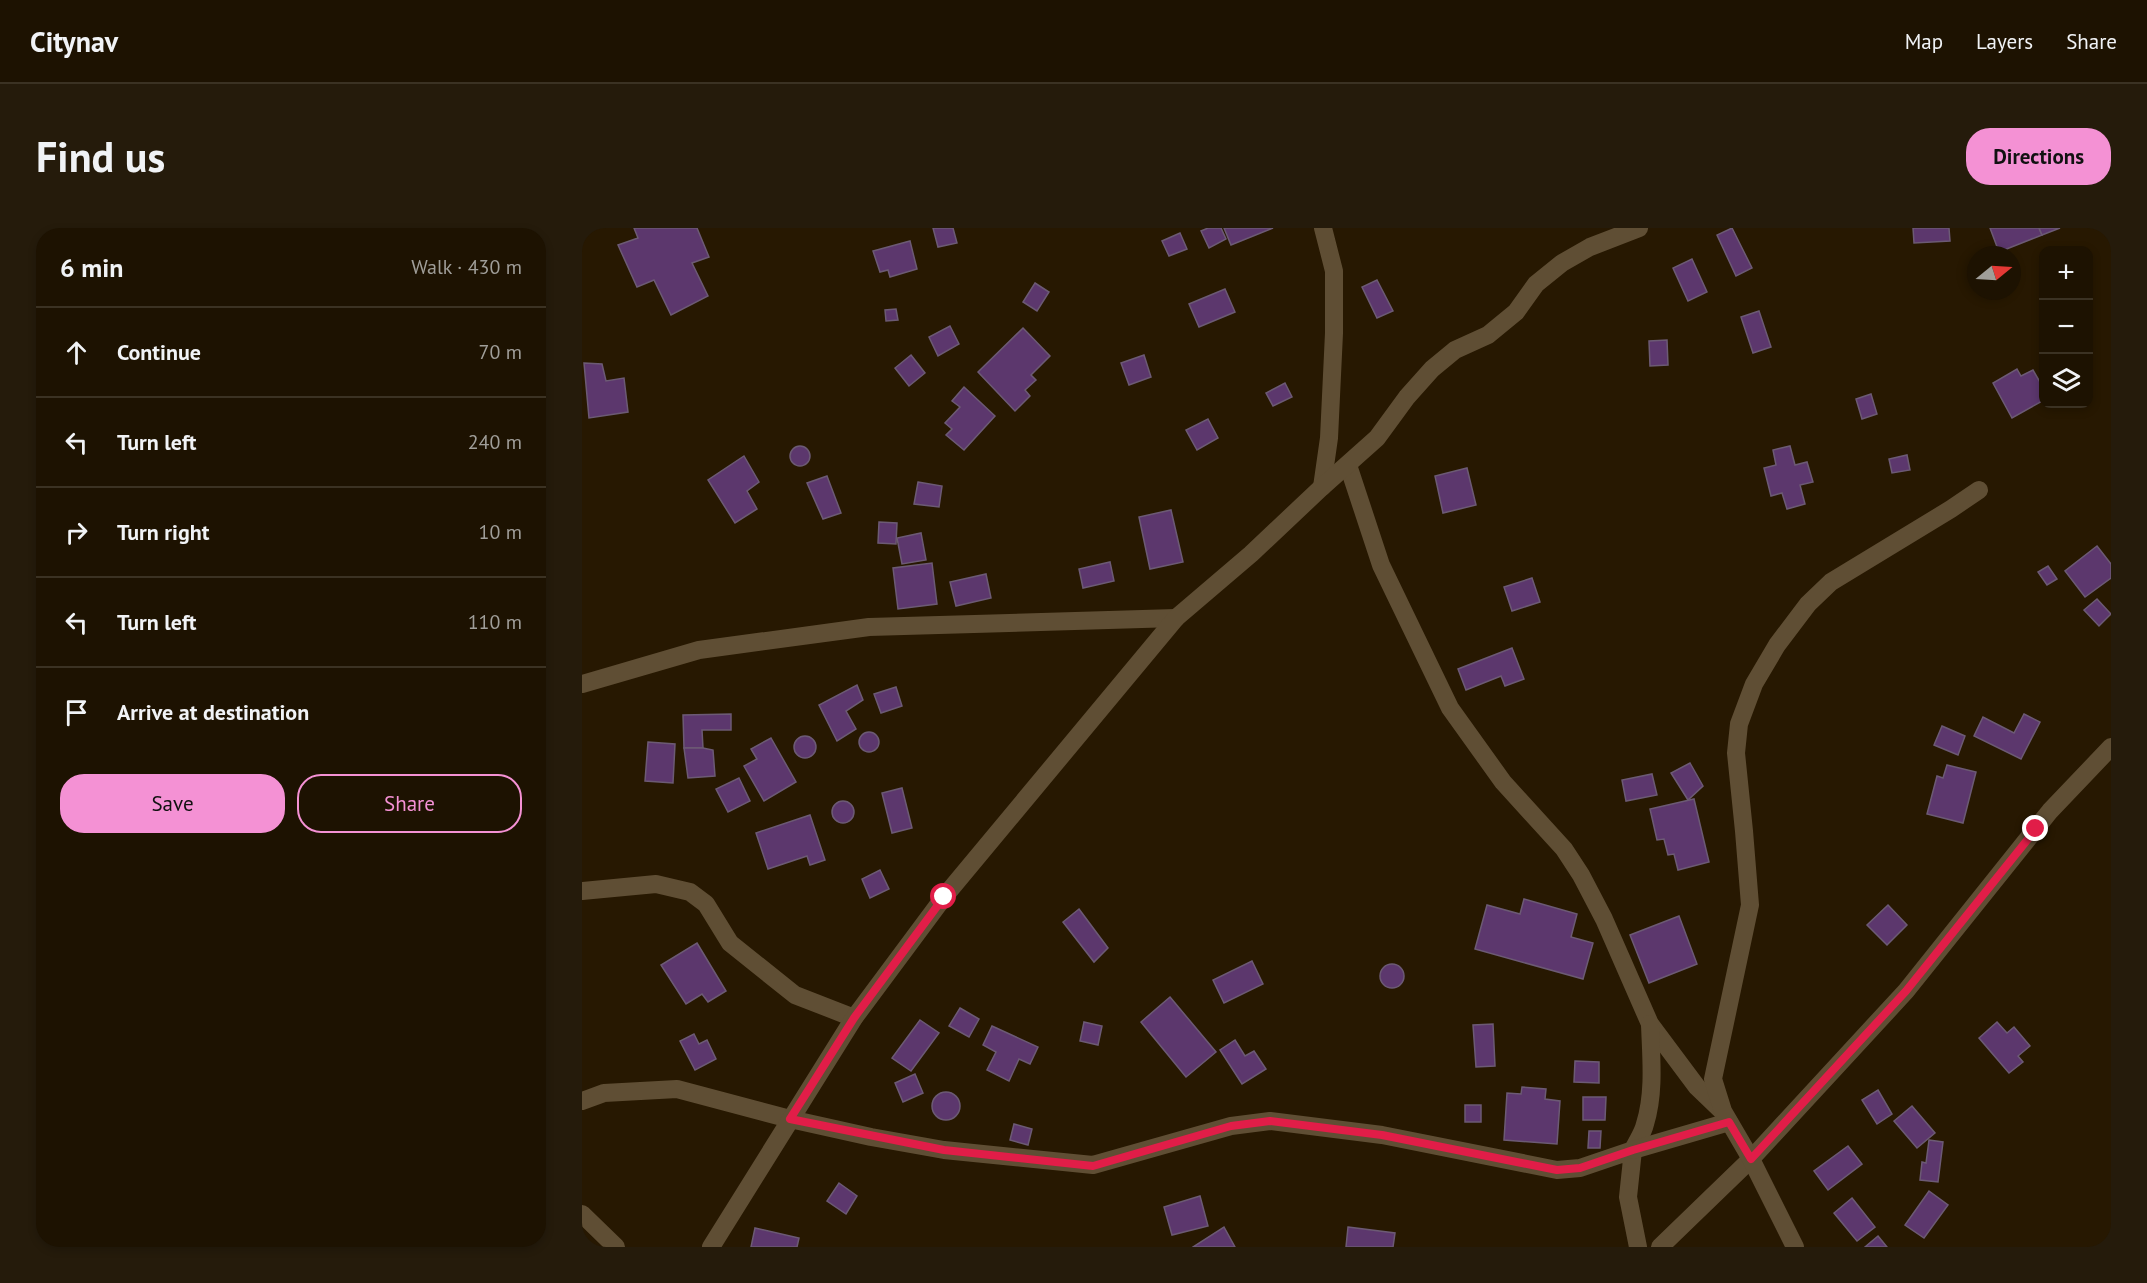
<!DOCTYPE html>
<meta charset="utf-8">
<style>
:root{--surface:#1d1201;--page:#251b0b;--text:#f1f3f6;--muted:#a09e99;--line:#3b3223;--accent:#f491d4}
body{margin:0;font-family:"PT Sans",sans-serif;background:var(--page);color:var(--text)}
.controls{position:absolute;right:18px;top:18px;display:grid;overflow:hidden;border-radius:12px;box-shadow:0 3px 9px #0003}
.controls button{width:54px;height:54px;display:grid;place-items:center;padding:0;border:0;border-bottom:2px solid var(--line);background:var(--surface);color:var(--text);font:30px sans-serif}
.compass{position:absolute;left:1385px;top:18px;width:54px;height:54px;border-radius:50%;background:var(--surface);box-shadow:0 3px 9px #0003;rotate:72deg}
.stop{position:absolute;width:18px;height:18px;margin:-14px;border:4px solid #e11d48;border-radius:50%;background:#fff}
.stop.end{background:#e11d48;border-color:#fff;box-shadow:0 2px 6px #0008}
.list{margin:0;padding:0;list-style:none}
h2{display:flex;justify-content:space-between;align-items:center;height:78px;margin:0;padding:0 24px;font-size:26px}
h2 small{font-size:20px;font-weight:400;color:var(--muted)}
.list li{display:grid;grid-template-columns:39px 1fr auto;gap:18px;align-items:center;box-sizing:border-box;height:90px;padding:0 24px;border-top:2px solid var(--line)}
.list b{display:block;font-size:22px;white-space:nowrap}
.list em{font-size:20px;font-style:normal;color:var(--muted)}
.actions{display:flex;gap:12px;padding:18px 24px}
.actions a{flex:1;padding:14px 0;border:2px solid var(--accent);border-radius:24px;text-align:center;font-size:21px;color:var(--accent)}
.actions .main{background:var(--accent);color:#111}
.icon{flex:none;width:33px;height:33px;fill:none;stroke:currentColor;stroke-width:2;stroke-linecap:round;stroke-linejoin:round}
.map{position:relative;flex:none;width:1529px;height:1019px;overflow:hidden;border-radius:24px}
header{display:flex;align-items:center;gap:36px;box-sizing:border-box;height:84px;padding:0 30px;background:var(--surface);border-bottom:2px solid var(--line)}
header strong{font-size:28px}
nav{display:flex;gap:33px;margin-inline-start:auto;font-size:21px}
.intro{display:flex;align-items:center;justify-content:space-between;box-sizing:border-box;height:144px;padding:0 36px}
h1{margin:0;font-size:42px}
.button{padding:15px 27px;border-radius:24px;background:var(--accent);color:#111;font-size:21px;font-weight:700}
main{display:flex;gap:36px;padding:0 36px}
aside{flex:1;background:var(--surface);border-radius:24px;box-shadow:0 3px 9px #0003}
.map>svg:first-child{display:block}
.building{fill:#5c376d;stroke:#6c5a74;stroke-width:1.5}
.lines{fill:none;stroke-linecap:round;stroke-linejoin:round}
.minor{stroke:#5f4e34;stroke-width:18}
.route{stroke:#e11d48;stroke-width:8}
</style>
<header>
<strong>Citynav</strong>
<nav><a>Map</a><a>Layers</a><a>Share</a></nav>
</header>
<div class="intro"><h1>Find us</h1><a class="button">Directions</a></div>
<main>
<aside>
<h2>6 min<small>Walk · 430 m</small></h2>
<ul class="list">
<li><svg class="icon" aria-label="ahead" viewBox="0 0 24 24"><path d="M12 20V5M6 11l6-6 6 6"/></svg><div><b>Continue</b></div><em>70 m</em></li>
<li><svg class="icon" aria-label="left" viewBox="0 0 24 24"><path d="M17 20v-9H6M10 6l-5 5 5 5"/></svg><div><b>Turn left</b></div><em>240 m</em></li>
<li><svg class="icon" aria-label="right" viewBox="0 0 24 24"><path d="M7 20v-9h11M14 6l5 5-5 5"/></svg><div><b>Turn right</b></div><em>10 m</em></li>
<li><svg class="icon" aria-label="left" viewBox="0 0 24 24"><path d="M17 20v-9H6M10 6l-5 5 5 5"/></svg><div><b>Turn left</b></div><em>110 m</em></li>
<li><svg class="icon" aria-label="arrive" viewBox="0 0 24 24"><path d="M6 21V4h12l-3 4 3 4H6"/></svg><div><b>Arrive at destination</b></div></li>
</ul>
<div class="actions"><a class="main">Save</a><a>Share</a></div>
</aside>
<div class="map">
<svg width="1529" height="1019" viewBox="0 0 1529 1019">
<rect width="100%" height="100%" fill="#271801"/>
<g class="building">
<polygon points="52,0 115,0 127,29 110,35 126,68 89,87 72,52 55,59 36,17 56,10"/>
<polygon points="351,0 371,0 375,15 356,19"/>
<polygon points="626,0 639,0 644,11 627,20 619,3"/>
<polygon points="642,0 691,0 649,17"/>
<polygon points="1150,0 1170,40 1154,48 1135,7"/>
<polygon points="1331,0 1367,0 1368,13 1332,15"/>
<polygon points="1408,0 1457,0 1460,7 1417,24"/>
<polygon points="1457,0 1478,0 1460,7"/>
<polygon points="598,5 605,21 587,28 580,13"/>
<polygon points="328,13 335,41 308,49 306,42 298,44 291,23"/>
<polygon points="1110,31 1125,64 1106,73 1091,40"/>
<polygon points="795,52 811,83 795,90 780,59"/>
<polygon points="453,55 467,64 455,83 441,74"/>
<polygon points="643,61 653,84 617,99 607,76"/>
<polygon points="314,81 316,92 304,93 303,82"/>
<polygon points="1177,83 1189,119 1171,125 1159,89"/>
<polygon points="368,98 377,116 356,128 347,109"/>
<polygon points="441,100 468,128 449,147 454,152 443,162 448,168 433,183 396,144"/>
<polygon points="1085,112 1086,137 1068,138 1067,113"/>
<polygon points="329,127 343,145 327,158 313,140"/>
<polygon points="562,127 569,149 547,157 539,135"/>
<polygon points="2,135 20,136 24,153 42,150 46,184 7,190"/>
<polygon points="1435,141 1439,148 1451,142 1462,161 1462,172 1430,190 1411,155"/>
<polygon points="703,155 710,169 691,178 684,165"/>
<polygon points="382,159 413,188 382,222 364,207 370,201 363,195 378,179 370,173"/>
<polygon points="1289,166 1295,186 1280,191 1274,171"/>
<polygon points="626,191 636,210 615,222 604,202"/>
<circle cx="218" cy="228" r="10"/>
<polygon points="1208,218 1213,237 1225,234 1231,254 1218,257 1223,276 1205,281 1200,265 1189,268 1182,240 1194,237 1191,222"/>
<polygon points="1325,227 1328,242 1310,245 1307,231"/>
<polygon points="162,228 177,254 165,263 175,281 153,295 126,252"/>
<polygon points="885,240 894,277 861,285 853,248"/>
<polygon points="245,248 259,285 241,291 225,255"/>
<polygon points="336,254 360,258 357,279 332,276"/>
<polygon points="589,282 601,334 568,341 557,289"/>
<polygon points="297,294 315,295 314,316 296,315"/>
<polygon points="339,305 344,332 320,336 315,310"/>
<polygon points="1515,318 1529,336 1529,350 1503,369 1483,343"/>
<polygon points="528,334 532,353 501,360 497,341"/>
<polygon points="350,335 355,376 316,381 311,340"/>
<polygon points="1466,338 1475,351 1465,357 1456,344"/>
<polygon points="404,346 409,370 374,378 368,354"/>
<polygon points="950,350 958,374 930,383 922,359"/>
<polygon points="1515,371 1529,386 1517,398 1502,382"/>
<polygon points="930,420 942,451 923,458 919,448 884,462 876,441"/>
<polygon points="275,457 281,472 264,483 274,501 255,513 237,477"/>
<polygon points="314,459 320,478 299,485 292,466"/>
<polygon points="149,486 149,502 120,502 121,520 102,520 101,487"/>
<polygon points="1442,486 1458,494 1439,531 1392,508 1401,489 1432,505"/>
<polygon points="1360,498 1383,508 1376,527 1352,517"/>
<circle cx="287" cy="514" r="10"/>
<circle cx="223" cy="519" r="11"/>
<polygon points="189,510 214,554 182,573 162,538 175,531 169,521"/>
<polygon points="66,514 93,516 91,555 63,553"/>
<polygon points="102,520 121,520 131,522 133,548 106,550"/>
<polygon points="1108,535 1121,558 1106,572 1089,545"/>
<polygon points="1365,537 1394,544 1381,595 1345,586 1355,548 1361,550"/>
<polygon points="1070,546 1075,567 1044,573 1040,552"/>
<polygon points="157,550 168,573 146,584 134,561"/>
<polygon points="320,560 330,600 310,605 300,565"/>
<polygon points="1112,571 1127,634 1096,642 1092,626 1086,627 1082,611 1075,612 1068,581"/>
<circle cx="261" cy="584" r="11"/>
<polygon points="228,587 243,632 228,637 225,628 186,641 174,605"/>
<polygon points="298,642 307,661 288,670 280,651"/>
<polygon points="942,671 995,686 989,709 1011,715 1001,751 893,721 905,677 938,686"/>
<polygon points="1306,677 1325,697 1305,717 1285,697"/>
<polygon points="497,681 526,720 512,734 481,694"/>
<polygon points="1097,688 1115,736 1067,755 1048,707"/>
<polygon points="115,715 144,763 126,774 120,766 104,776 79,737"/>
<polygon points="670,733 681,756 642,775 631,752"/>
<circle cx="810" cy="748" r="12"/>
<polygon points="588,769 634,824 604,849 559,794"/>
<polygon points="378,780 397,791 387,809 367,798"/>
<polygon points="338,792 357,805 329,843 310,830"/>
<polygon points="502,794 520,798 516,817 498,813"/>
<polygon points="1415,794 1425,805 1432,799 1448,818 1436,828 1441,834 1427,845 1397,810"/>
<polygon points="911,796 913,838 894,839 891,797"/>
<polygon points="410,798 456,819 448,836 437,831 427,853 405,842 414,824 401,817"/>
<polygon points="112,806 117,816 125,812 134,831 113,842 98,813"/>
<polygon points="653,812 663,828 672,823 684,841 660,856 638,822"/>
<polygon points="993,833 1017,834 1017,855 992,854"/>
<polygon points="333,846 341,865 321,874 313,855"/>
<polygon points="940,859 964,861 963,871 978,873 975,916 922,912 925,865 939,866"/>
<polygon points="1296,862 1310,886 1295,896 1280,872"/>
<circle cx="364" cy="878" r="14"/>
<polygon points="1001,869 1024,869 1023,892 1001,892"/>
<rect x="883" y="877" width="16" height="17"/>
<polygon points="1330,878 1353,905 1335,920 1312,893"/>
<polygon points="432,896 450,901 446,917 428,912"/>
<polygon points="1007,903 1019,903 1018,920 1006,920"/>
<polygon points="1347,912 1361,914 1356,954 1338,952 1340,934 1344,935"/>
<polygon points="1266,918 1280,936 1246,962 1232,943"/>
<polygon points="257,955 275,968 264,986 245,973"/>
<polygon points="1347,963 1366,977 1342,1010 1323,997"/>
<polygon points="618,968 626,998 590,1007 582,979"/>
<polygon points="1270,970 1293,999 1275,1013 1252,985"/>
<polygon points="642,999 653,1019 611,1019"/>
<polygon points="766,999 813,1005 811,1019 764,1019"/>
<polygon points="173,1000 217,1010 215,1019 169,1019"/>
<polygon points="1296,1008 1305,1019 1283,1019"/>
</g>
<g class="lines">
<g class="minor">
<polyline points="766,237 799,337 868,480 921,554 982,621 999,647 1022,691 1068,796 1115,859 1140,883"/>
<polyline points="740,259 747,210 752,105 752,43 741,0"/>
<polyline points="0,456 117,422 287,399 594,390"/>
<polyline points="0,663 74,656 108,664 124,676 148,715 213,767 272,790"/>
<polyline points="0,873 22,865 95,861 208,891 289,909 362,922 511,937 649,898 688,893 800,907 975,942 998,940 1051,922 1046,969 1056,1019"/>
<path d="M1051 922C1055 913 1061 905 1063 896 1073 864 1069 828 1068 796"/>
<polyline points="1051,922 1147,894"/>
<polyline points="0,986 34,1019"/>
<polyline points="129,1019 272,790 362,669 594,390 669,326 740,259 795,210 825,169 850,141 873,122 906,107 934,84 954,56 980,35 1008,19 1057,0"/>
<polyline points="1078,1019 1169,931 1324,763 1468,583 1529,519"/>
<polyline points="1213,1019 1169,931 1141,883 1131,851 1168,677 1162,603 1154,525 1157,496 1172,456 1195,417 1226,376 1249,354 1369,281 1397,262"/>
</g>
</g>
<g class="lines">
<polyline class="route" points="362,669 272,790 208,891 362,922 511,938 649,898 688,893 800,907 975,942 998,940 1051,922 1147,894 1169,931 1324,763 1454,601"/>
</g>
</svg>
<div class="controls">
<button>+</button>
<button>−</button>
<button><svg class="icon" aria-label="layers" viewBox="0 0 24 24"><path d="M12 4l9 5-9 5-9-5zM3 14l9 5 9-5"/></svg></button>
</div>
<svg class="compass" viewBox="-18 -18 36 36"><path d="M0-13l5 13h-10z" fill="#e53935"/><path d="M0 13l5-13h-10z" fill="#a09e99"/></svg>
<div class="stop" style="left:362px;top:669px"></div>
<div class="stop end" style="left:1454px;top:601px"></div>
</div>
</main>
